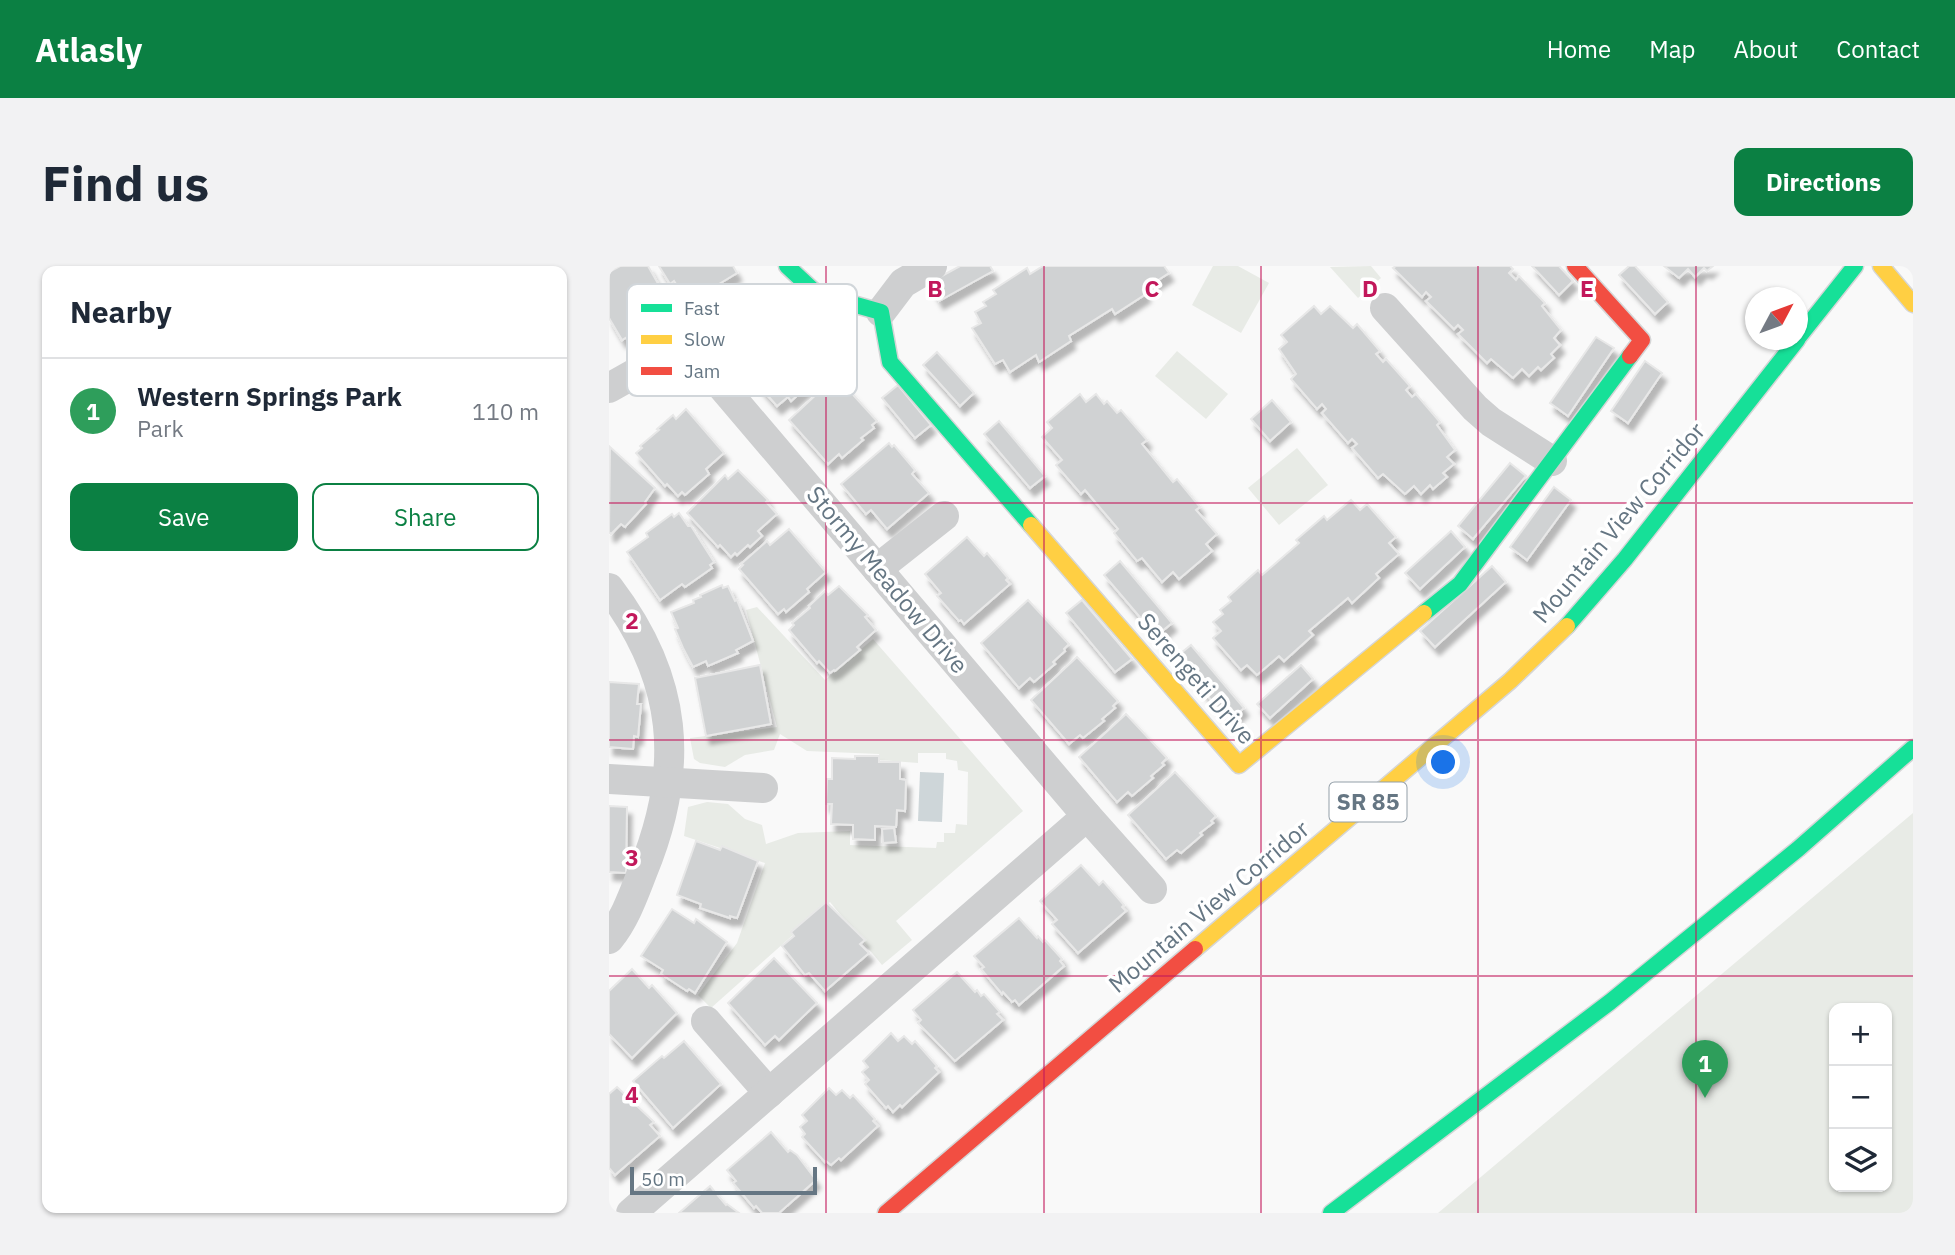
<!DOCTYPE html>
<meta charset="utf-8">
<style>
:root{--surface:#fff;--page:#f2f2f3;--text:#1f2937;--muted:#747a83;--line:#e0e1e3;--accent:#0b8043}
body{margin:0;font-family:"IBM Plex Sans",sans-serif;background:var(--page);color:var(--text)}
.controls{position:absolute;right:21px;bottom:21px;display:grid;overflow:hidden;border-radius:14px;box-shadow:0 2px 5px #0004}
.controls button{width:63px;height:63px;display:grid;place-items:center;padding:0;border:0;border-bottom:2px solid var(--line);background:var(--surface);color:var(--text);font:35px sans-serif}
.compass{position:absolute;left:1136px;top:21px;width:63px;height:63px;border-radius:50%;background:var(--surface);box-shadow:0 2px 5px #0004;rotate:49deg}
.scale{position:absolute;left:21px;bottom:18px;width:187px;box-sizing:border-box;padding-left:7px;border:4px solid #657683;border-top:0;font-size:19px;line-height:24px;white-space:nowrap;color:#657683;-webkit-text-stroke:5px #fff;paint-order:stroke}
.you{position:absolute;left:835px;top:497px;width:24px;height:24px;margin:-18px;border:5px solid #fff;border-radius:50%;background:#1a73e8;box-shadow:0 0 0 10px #1a73e833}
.badge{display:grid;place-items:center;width:46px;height:46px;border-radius:50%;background:var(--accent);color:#fff;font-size:23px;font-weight:700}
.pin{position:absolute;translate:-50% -58px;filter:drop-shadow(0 2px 4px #0008)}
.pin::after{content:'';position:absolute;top:37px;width:24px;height:21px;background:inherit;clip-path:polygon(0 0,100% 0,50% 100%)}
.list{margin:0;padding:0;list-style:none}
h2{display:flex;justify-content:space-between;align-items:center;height:91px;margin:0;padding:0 28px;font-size:30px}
h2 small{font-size:23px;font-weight:400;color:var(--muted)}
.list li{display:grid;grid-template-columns:46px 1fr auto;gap:21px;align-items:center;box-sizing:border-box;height:105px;padding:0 28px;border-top:2px solid var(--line)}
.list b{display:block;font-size:26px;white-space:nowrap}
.list p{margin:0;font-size:23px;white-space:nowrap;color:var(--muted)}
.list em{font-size:23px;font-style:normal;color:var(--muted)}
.actions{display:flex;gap:14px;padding:21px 28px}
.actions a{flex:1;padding:16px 0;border:2px solid var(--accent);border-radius:14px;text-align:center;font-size:24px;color:var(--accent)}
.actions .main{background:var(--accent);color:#fff}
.icon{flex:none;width:38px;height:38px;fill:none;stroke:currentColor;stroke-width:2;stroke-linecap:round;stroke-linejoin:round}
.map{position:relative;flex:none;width:1304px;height:947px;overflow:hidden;border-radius:14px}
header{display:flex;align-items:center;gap:42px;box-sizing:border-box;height:98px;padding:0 35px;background:var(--accent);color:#fff}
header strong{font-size:33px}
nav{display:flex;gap:38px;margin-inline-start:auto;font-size:24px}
.intro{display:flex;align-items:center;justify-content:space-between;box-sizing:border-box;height:168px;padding:0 42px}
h1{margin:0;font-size:49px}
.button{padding:18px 32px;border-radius:14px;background:var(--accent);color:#fff;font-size:24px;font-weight:700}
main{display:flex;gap:42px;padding:0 42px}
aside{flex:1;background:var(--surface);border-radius:14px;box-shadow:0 2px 5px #0004}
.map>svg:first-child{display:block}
.green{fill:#e8ebe6;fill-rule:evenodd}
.water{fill:#ced6d9}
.building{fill:#d0d2d3;stroke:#e8e8e8;stroke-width:2;filter:url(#shadow)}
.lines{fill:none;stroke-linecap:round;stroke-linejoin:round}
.fast-casing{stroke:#d5d6d7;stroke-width:19}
.slow-casing{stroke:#d5d6d7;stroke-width:19}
.jam-casing{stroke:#d5d6d7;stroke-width:19}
.street{stroke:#cecfd0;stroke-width:30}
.fast{stroke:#16e098;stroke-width:16}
.slow{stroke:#ffcf43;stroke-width:16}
.jam{stroke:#f24e42;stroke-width:16}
.grid{fill:none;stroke:#c2185b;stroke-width:2;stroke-opacity:0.55}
.labels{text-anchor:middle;stroke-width:7;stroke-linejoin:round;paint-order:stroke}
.shield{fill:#fff;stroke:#939fa8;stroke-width:2}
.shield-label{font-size:23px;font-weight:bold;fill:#657683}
.street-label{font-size:24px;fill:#657683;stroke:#fff}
.key{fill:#fff;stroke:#d1d6da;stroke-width:2}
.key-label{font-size:19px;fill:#657683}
.grid-label{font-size:23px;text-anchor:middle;font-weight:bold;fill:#c2185b;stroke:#fff;stroke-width:7;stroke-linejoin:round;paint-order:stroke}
</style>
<header>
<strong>Atlasly</strong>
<nav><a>Home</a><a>Map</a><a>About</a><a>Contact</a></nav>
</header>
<div class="intro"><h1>Find us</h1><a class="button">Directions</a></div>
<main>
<aside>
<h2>Nearby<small></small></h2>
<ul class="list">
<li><span class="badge" style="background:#2e9e5b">1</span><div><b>Western Springs Park</b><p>Park</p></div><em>110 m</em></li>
</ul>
<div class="actions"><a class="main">Save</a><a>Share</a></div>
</aside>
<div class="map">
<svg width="1304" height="947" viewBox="0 0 1304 947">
<defs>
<filter id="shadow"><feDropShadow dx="4.5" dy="8" stdDeviation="2" flood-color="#0004"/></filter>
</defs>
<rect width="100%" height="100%" fill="#f9f9f9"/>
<g class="green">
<polygon points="604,0 629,0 660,17 632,67 583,39"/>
<polygon points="762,0 772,12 749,32 721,1"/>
<polygon points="568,85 619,128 597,153 546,110"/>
<polygon points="688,182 719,219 670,259 639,222"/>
<polygon points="148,341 216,414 264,373 414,545 287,655 303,674 273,699 221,636 102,742 89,729 128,677 156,597 75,570 79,541 98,536 119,538 136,553 153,559 157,578 189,567 241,565 241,579 327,582 328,576 335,576 335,567 346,567 347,558 358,559 359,506 349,504 348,495 337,493 337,487 309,487 309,497 271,494 270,488 198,485 171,468 165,484 136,489 116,501 91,497 85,493 81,472 168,461 137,344"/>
<path d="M1304 547V947H829ZM1225 742H1278V921H1225Z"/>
</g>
<polygon class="water" points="311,506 335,507 333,556 309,555"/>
<g class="building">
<polygon points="11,0 39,0 51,21 47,23 61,45 13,74 0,52 0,6"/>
<polygon points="50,0 124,0 128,7 79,37 65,15 61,18"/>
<polygon points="351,0 381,0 384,5 330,35 320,17"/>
<polygon points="434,0 555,0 560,7 534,24 537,28 506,48 503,43 460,70 462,75 430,96 427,89 401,106 394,94 386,98 363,62 372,57 366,46 377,40 374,36 387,28 384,24 418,2 421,8"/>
<polygon points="787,0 901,0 904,3 900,7 907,14 910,10 936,37 933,40 952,64 945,72 951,79 942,88 945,92 932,104 929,101 920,110 913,103 904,112 882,93 878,97 849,68 854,64 849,59 845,63 817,35 822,31 817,26 813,31 784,2"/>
<polygon points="923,0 950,0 964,15 950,29"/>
<polygon points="1020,0 1026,0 1059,36 1046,48 1010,9"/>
<polygon points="1055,0 1104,0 1098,5 1095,2 1086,11 1079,3 1070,12"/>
<polygon points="705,40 712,48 721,40 744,62 748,58 771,85 767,88 774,96 777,93 801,120 797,124 803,131 807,128 831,156 828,159 846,184 838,191 845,198 834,207 838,211 824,223 821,219 812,228 805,220 796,228 774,208 769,212 743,182 748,178 743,173 739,177 713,147 717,143 713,138 708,143 682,113 687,108 670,83 678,76 672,69"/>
<polygon points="176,53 217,97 212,102 214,104 201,115 203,117 182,135 179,131 168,140 129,96"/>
<polygon points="987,71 1005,82 959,150 941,137"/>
<polygon points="328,86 365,127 351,140 314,99"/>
<polygon points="1036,95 1053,107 1019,157 1002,145"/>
<polygon points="227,110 268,155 263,159 265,162 252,172 254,174 233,192 230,188 219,198 180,154"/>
<polygon points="289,119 322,159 306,172 273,132"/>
<polygon points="471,128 477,136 487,128 495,138 498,135 508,147 512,144 538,174 533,178 564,216 568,213 591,241 587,244 608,268 597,278 603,285 570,313 564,306 553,316 533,292 528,295 505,267 509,263 504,257 476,224 472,228 447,199 453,194 433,171 443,162 438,156"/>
<polygon points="663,134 682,156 661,175 642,153"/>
<polygon points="77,143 115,187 97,203 100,208 76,229 73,226 69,230 58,218 56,220 27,187 33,182 31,180 50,164 48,163 64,149 67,153"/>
<polygon points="390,155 436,210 421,222 375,168"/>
<polygon points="280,177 283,181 285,179 306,204 303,208 320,227 278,263 262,244 257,248 232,218"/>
<polygon points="1,181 46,222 36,236 37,238 16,261 12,258 2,268 0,266"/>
<polygon points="901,197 917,210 864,273 849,260"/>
<polygon points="129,204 159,234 157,236 168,248 149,265 153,270 141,281 139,279 128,289 126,287 122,291 111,279 109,281 78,247 116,209 119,213"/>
<polygon points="945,221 962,234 918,294 901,281"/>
<polygon points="742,234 751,244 758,238 787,271 780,277 790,288 767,308 770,312 743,337 739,332 700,365 704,369 675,395 670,390 648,409 638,399 632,404 604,372 612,365 604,356 614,348 611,344 622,335 619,331 649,304 653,309 690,277 687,274 715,250 718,254"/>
<polygon points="70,247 79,260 82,260 105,296 101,299 103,302 76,321 73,318 51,334 18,286 39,271 37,267 63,248 65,251"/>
<polygon points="180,263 217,306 198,323 200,326 177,346 175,343 169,348 130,303 134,299 132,298 158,275 161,279"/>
<polygon points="842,265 856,281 811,323 796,307"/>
<polygon points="358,271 375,290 378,287 399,312 397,314 401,318 355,358 352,354 350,355 328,330 332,327 316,308"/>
<polygon points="511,295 563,357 547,370 495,309"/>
<polygon points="883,300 897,316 826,381 811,365"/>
<polygon points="113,319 114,322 119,320 126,335 128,334 144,375 127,384 129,387 99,400 97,395 84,401 74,382 66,363 69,362 62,346 85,337 84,334 92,331 91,329"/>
<polygon points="230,320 259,349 256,351 267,364 248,381 251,384 226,405 225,404 221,407 210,395 208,397 180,364 185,359 183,357 201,342 200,340 216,325 219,329"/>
<polygon points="419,334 460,378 455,383 456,385 444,396 446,398 425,416 421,412 410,422 372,377"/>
<polygon points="473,334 523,393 506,406 457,347"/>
<polygon points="582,379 635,442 620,455 566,392"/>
<polygon points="468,391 509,435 504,440 506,442 493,453 495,455 474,472 471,469 460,478 422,434"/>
<polygon points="151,399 162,458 97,470 86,412"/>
<polygon points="692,399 704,413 661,452 648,438"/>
<polygon points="0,416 30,418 28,438 32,438 29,471 25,470 24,483 0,481"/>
<polygon points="517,448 558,492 553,497 555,499 542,510 544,512 523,530 519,526 508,536 470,491"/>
<polygon points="246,490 270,490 270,496 291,496 291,513 297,514 296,545 288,544 287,561 266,560 266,574 244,573 244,559 222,558 223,538 217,538 218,513 223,513 223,492 246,493"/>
<polygon points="566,506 607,550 602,555 604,557 591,567 593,569 572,587 568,584 557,593 519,549"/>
<polygon points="0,540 18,541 17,607 0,606"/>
<polygon points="285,562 287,576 274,577 273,563"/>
<polygon points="87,575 111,584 113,580 149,595 128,652 121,650 121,652 91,642 92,638 68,629"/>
<polygon points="472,599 490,619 494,615 515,639 513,641 517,645 469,687 443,658 448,654 431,635"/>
<polygon points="217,636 256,674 251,678 260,687 216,725 200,707 196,709 173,680 185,670 182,666"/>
<polygon points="63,643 85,657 87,653 118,676 86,727 80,723 78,725 52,708 54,704 32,690"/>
<polygon points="410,652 428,672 429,670 434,676 436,674 453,693 451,695 455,700 410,739 406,734 403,736 394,726 393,728 372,703 375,701 365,690"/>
<polygon points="165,692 208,737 170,774 166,770 156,779 119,737"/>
<polygon points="23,703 40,722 43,719 68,747 23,792 0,768 0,725"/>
<polygon points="348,706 366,726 368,724 372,730 375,728 391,746 388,748 394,754 346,795 309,757 312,754 304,744"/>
<polygon points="282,767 289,775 295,770 303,778 306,775 328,800 326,802 330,806 293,841 291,839 284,846 279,840 277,842 256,818 260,814 253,806 259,801 254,795"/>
<polygon points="75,775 112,818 64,862 24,815 53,790 55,792"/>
<polygon points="8,821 45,856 41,859 51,870 6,909 0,902 0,828"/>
<polygon points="220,822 227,829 233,824 241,832 244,829 266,853 264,855 269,860 232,894 230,892 222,899 217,895 216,896 193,871 196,868 191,861 198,855 193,849"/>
<polygon points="162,866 179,886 181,884 188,889 207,914 170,947 153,947 147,940 145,942 124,917 127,915 118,904"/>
<polygon points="101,920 117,939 118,938 130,947 70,947"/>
</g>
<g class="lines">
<defs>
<g id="fast">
<polyline points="178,0 208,28 272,46 281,96 422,259"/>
<polyline points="1188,73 1246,0"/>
<polyline points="815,347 851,318 1021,90"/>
<polyline points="958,360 1016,293 1188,74"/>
<polyline points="722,947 1001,736 1189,583 1304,482"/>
</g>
<g id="slow">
<polyline points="1272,0 1304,38"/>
<polyline points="422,259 630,499 815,347"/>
<polyline points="586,683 901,415 958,360"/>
</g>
<g id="jam">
<polyline points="966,0 1033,74 1021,90"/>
<polyline points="277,947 586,683"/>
</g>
</defs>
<use href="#fast" class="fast-casing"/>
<use href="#slow" class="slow-casing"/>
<use href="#jam" class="jam-casing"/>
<g class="street">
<polyline points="776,42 866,142 882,156 943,195"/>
<polyline points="272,46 294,17 323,0"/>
<polyline points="77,78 478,550 543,623"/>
<polyline points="0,122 154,35"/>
<polyline points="268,303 335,250"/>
<path d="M0 322C69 413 77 501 33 607 24 630 16 653 0 673"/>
<polyline points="0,513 154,522"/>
<polyline points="97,755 160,827"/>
<polyline points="22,947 478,550"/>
</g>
<use href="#fast" class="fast"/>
<use href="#slow" class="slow"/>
<use href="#jam" class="jam"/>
</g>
<path class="grid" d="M217 0V947M435 0V947M652 0V947M869 0V947M1087 0V947M0 237H1304M0 474H1304M0 710H1304"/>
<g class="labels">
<rect class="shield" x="720.5" y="516.5" width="77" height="39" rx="5"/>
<g class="shield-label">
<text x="759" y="544">SR 85</text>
</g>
<g class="street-label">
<text transform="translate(1010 257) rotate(-50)" y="8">Mountain View Corridor</text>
<text transform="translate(278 314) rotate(50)" y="8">Stormy Meadow Drive</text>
<text transform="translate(587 413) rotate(49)" y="8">Serengeti Drive</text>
<text transform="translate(600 641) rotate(-40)" y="8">Mountain View Corridor</text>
</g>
</g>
<rect x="18" y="18" width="230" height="112" rx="10" class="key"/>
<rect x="32" y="38" width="31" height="8" fill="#16e098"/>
<rect x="32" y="69" width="31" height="9" fill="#ffcf43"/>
<rect x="32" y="101" width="31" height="8" fill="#f24e42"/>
<g class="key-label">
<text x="75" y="49">Fast</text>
<text x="75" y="80">Slow</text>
<text x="75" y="112">Jam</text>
</g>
<g class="grid-label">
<text x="326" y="31">B</text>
<text x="543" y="31">C</text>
<text x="761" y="31">D</text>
<text x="978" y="31">E</text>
<text x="23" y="363">2</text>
<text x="23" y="600">3</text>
<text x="23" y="837">4</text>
</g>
</svg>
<div class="controls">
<button>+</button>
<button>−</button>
<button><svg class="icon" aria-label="layers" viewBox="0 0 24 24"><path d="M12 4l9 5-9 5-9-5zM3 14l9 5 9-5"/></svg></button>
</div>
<svg class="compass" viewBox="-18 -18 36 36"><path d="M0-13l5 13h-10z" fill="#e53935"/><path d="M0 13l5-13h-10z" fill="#747a83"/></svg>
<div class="scale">50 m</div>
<div class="you"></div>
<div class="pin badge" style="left:1096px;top:832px;background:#2e9e5b">1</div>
</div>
</main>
